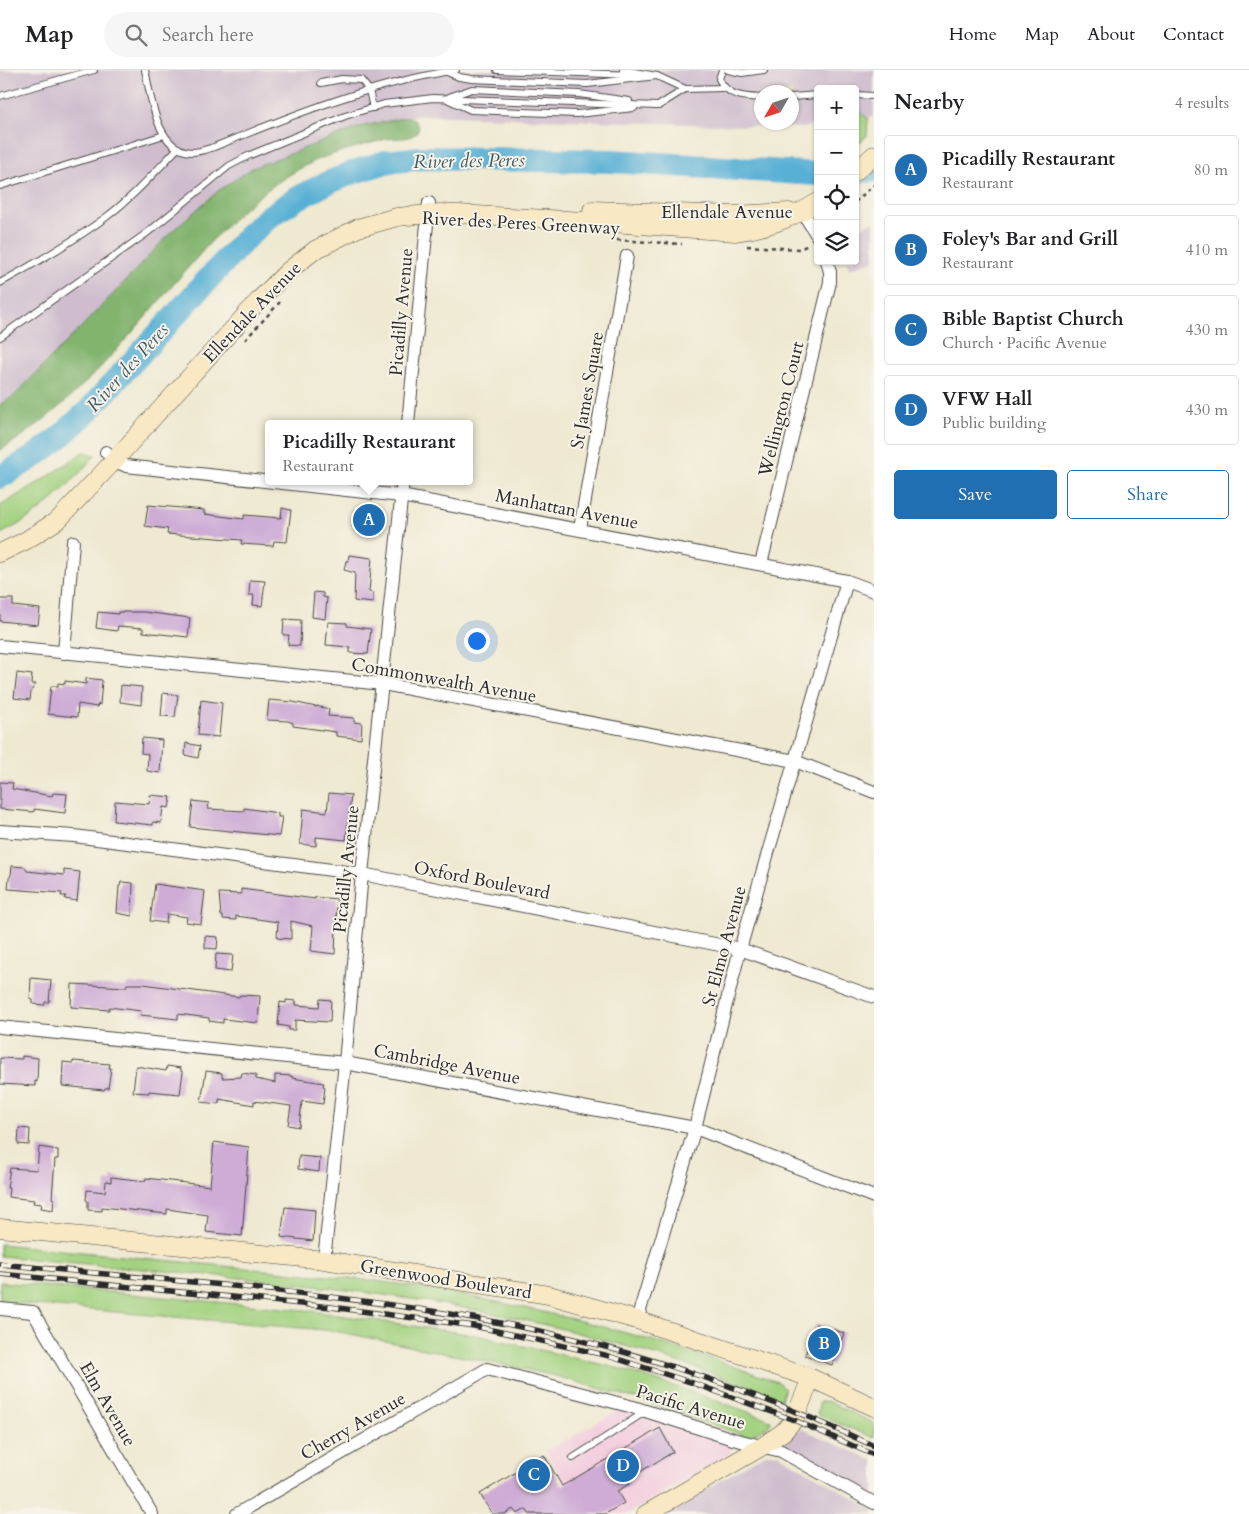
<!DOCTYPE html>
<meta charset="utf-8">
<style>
:root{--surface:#fff;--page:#f6f6f6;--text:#202124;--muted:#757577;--line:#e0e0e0;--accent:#1f6fb2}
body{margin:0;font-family:Cardo,serif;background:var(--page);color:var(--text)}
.controls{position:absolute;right:15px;top:15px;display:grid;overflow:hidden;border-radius:5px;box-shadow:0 1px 4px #0004}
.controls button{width:45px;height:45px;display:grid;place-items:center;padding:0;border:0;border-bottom:1px solid var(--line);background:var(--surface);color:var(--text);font:25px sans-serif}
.compass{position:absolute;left:754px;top:15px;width:45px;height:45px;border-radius:50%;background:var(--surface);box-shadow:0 1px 4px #0004;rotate:231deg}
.you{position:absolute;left:476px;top:570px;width:18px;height:18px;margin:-12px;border:4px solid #fff;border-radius:50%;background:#1a73e8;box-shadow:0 0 0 8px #1a73e833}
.badge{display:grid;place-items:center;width:32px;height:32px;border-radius:50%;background:var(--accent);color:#fff;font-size:16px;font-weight:700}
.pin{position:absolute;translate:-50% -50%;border:2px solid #fff;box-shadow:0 1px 5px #0006}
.popup{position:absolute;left:265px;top:350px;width:208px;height:65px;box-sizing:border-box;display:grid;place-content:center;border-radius:5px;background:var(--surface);filter:drop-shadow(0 1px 4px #0005);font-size:16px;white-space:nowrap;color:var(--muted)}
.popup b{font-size:19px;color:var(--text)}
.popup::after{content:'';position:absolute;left:50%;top:100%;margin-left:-10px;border:10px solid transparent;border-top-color:var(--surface)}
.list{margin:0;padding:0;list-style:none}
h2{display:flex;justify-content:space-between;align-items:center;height:65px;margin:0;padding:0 20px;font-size:21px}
h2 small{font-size:16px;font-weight:400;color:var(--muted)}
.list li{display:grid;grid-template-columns:32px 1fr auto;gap:15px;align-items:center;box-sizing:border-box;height:70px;margin:0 10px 10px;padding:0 10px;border:1px solid var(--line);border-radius:5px}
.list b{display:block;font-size:19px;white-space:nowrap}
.list p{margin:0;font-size:16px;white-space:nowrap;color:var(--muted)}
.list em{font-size:16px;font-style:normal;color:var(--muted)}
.actions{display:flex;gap:10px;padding:15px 20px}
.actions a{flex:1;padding:11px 0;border:1px solid var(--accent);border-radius:5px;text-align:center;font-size:18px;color:var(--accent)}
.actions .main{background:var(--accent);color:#fff}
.icon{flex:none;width:28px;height:28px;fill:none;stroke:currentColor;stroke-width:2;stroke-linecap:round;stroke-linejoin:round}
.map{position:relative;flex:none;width:874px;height:1444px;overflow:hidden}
header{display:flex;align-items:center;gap:30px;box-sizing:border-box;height:70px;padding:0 25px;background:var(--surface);border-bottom:1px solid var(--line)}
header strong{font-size:24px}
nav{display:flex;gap:28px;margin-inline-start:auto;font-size:18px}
.search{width:350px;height:45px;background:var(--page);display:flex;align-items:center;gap:12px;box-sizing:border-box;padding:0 18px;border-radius:28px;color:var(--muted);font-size:19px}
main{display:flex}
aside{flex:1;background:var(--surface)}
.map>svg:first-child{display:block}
.built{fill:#f3cfdf}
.industrial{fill:#cfbdce;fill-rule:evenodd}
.green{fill:#a3d280;stroke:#677e56}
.forest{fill:#82b46e;stroke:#56704c}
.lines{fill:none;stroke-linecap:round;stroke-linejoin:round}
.river{stroke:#58b0d5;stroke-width:24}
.building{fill:#ceacd6}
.lane-casing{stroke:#484844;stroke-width:8}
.street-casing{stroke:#484844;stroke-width:14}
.secondary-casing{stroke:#484844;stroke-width:19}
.path{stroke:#484844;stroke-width:2.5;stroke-dasharray:4 4;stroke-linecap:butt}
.lane{stroke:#fff;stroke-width:6}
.street{stroke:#fff;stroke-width:12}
.secondary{stroke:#f8e8c3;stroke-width:18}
.rail-casing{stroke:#2b2b2b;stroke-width:5.5}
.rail{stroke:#f7f3e8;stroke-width:4;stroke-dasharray:11;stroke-linecap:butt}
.labels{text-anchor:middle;stroke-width:4;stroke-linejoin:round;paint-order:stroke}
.street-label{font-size:18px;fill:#2b2b2b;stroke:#f7f3e8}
.water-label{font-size:19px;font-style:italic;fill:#3b5a66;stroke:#f7f3e8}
</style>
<header>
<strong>Map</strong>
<div class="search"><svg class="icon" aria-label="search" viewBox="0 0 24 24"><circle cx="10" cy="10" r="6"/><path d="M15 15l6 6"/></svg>Search here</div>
<nav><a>Home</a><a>Map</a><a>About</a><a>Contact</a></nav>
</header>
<main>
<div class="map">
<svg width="874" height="1444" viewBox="0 0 874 1444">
<rect width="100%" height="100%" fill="#f7f3e8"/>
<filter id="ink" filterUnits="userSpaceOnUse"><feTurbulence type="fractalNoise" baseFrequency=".02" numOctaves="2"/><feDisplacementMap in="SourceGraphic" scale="10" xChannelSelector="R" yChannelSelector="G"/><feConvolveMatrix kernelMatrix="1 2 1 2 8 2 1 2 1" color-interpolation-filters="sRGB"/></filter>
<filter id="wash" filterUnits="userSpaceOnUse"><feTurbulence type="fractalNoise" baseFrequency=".0096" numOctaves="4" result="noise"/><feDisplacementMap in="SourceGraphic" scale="20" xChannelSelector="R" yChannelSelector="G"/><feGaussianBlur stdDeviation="1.12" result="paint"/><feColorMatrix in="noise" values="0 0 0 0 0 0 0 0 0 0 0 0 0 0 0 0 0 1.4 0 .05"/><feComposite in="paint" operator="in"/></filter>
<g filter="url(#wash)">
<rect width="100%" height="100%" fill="#efe9d1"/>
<polygon class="built" points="623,1338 729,1374 732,1378 730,1384 627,1444 582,1444 546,1381"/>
<g class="industrial">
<path d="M0 0H874V45L868 49 859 41H855V19H818V50L805 58 419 45 363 56 319 72 172 161 118 219 14 326 0 334ZM762 22H792V52H762Z"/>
<polygon points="874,152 874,191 849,199 847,191 855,191 855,159"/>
<polygon points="802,1359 874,1391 874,1426 787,1377 784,1373 791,1366"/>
<polygon points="767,1383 778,1384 874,1440 874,1444 664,1444"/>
</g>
<g class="green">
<polygon points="855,41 859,41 868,49 867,66 855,76"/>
<path d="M83 382 95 385C68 418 39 446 0 464V436L49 406Z"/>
<path d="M0 1174 377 1211C515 1231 649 1264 780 1313L785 1318 781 1330C686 1291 586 1262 486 1242 326 1211 162 1202 0 1186Z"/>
<polygon points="0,1212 305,1240 481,1266 621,1299 701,1325 771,1350 770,1355 748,1367 647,1332 552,1305 335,1261 0,1232"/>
<polygon points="827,1331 874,1353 874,1368 818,1345 817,1341 820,1332"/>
</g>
<path class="forest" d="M408 47 413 49 419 57C414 73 396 66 383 70 364 75 333 83 315 91 292 102 271 116 252 132 228 152 207 176 186 200 131 263 73 338 0 380V334L14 326 118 219 172 161 218 121 252 98 363 56Z"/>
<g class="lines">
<g class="river">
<polyline points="855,102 874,100"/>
<polyline points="0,407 32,388 60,367 88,341 212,205 250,164 270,146 296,129 325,114 354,102 386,92 421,88 611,91 818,104"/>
</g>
</g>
<g id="blocks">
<g class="building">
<polygon points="148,435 204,440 204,444 244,449 244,445 281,448 282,438 291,440 287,472 274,471 273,476 241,474 242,470 167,464 168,459 145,456"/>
<polygon points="355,440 385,443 384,461 353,457"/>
<polygon points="349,485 372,488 369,522 373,523 373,533 354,531 355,503 344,500 346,491 348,491"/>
<polygon points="250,510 265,511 262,536 253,535 254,525 249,525"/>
<polygon points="314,522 323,523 323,527 327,528 325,549 312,547"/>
<polygon points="0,529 13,529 13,536 40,539 38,555 0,551"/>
<polygon points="98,542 118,544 118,542 144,542 190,548 188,567 143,562 143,558 118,556 117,561 96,558"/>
<polygon points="284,549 301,550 300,576 288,575 289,565 283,565"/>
<polygon points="328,552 347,553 347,556 371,559 368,584 350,583 350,577 326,575"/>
<polygon points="17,603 32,605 31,614 36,614 31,621 30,630 14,628"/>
<polygon points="86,608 102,610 100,635 98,634 97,637 78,634 77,647 48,644 51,616 58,616 58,613 65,614 65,611 86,614"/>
<polygon points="121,615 142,617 141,635 120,632"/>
<polygon points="163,623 178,625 175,647 161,646"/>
<polygon points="201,630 222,633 219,667 198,665"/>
<polygon points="269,630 293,632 316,637 316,636 329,639 328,646 354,648 354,652 362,653 361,669 336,666 336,662 293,656 293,653 288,651 267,650"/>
<polygon points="142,668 162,670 160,703 147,701 148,684 141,683"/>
<polygon points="186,673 200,676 198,688 185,685"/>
<polygon points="0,712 13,713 12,719 52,726 53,723 67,724 65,743 34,739 34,742 0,739"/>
<polygon points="329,723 351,725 346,770 316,767 316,776 300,774 303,739 327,742"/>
<polygon points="150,725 171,727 169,738 163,737 161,753 153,752 153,755 114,751 115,731 149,734"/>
<polygon points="193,731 209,733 208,739 244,741 244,738 278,743 278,747 282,747 279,766 190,757"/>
<polygon points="12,796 25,797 27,801 64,805 64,800 80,802 77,831 65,829 66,826 61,826 62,823 8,819 9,808 11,805"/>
<polygon points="121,812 133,813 132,846 117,843 119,816 120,816"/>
<polygon points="155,814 205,821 201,854 186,852 187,847 167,844 166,853 150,851"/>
<polygon points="241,819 315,829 315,827 337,829 335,884 311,881 313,856 291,851 291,869 277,868 278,852 236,846 236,850 223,849 223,846 221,846 219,823 241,824"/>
<polygon points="205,866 218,867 217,879 205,878"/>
<polygon points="216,884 233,885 231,902 215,900"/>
<polygon points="31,908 51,910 49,932 45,932 45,935 33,934 33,930 30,929"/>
<polygon points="72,914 126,917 127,914 143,914 239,927 240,925 260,926 258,953 223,949 223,953 209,951 209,948 178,944 178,949 140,945 141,941 109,937 109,940 71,937"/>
<polygon points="320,929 331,930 330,952 295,950 295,960 289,960 289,957 278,955 280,932 286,933 286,930 296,931 296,935 319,937"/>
<polygon points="22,986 38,988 37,1012 35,1011 35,1016 0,1014 0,988 22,989"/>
<polygon points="73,991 110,994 109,998 111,998 108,1018 105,1018 104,1020 62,1016 63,992 73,993"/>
<polygon points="136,996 166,1001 167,996 181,998 181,1002 183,1002 180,1024 149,1021 149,1023 133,1022"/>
<polygon points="206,1001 222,1003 222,1008 241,1007 242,1003 256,1005 256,1009 275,1013 275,1005 292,1006 292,1008 324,1013 323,1016 325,1017 323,1034 302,1031 299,1057 288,1055 291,1036 254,1031 254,1035 219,1029 219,1034 201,1032"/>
<polygon points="19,1058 30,1059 29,1075 18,1074"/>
<polygon points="214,1072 249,1077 242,1166 206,1162 208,1145 167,1139 167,1144 102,1137 102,1141 88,1140 88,1131 86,1130 87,1120 105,1122 106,1111 111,1112 111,1107 145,1111 146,1108 210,1116"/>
<polygon points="39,1077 58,1080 58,1089 55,1089 52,1128 54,1129 53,1140 41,1138 42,1134 33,1133 34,1130 8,1127 9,1118 7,1118 10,1098 37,1100"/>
<polygon points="299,1086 320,1088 319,1102 298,1099"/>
<polygon points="285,1137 315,1140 313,1171 281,1167"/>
<polygon points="816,1254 844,1263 832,1295 805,1285"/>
<polygon points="660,1358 673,1382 628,1409 630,1414 617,1421 624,1433 605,1444 529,1444 526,1439 517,1444 513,1439 505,1444 492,1444 480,1424 544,1385 562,1416"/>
</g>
</g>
</g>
<g filter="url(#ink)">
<use href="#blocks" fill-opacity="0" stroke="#484844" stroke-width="1"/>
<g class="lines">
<defs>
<g id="lane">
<path d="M145 0C151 26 156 81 192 82 199 82 207 79 214 77 292 45 373 13 456 0"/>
<polyline points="497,0 636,5"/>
<polyline points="623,0 657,6 685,19 723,18"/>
<path d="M722 0 719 9C728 27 744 27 762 28"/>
<polyline points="728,0 742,3 764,0"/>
<polyline points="447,2 459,7 472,9 587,14 657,6"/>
<polyline points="321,13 342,9 361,10 369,20 373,38"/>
<polyline points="855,25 874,26"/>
<polyline points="0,26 94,0"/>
<polyline points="449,27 472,19 579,24 629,31"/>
<polyline points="792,27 818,25"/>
<polyline points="449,30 471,40 577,44 634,38"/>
<polyline points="654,36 658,36 685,19"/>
<polyline points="0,116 164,65"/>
<path d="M0 213C36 193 72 172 105 148 132 128 155 102 178 78"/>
<polyline points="0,267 147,163 229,96 250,85 345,46 384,34 433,28 658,36"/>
<polyline points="573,1388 645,1342"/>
</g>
<g id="street">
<polyline points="802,141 818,167"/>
<polyline points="408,354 429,133"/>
<polyline points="106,382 120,393 126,396 401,426 847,511 874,521"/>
<polyline points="580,459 627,186"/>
<polyline points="761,494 830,212 830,202 827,191"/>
<polyline points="0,576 383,614 795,691 874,722"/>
<polyline points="64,583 73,472"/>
<polyline points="0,761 74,766 362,804 740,879 874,927"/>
<polyline points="0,957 345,993 695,1058 874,1127"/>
<polyline points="324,1190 345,993 362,804 403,411"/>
<polyline points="0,1239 33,1242 152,1444"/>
<polyline points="637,1250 695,1058 740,879 847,511"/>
<polyline points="237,1444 487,1299 633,1337 733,1369 781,1381 874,1433"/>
</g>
<g id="secondary">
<polyline points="855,102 874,85"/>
<polyline points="592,140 734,145 789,142"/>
<path d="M0 483 25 471 58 450 113 392 260 229 287 202 315 180 358 158 397 147 440 143 585 151 735 162C767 158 790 149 818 132"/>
<polyline points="0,1158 324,1190 549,1225 637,1250 811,1308 874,1337"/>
<polyline points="646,1444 763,1376 783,1362 794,1350 811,1308"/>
</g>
</defs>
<use href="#lane" class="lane-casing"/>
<use href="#street" class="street-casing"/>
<use href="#secondary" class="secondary-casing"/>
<g class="path">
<polyline points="855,132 874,115"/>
<polyline points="617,170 682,174"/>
<polyline points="747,176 800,179 808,175"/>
<polyline points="245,270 280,232"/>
</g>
<use href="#lane" class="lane"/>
<use href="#street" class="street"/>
<use href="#secondary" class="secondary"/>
<defs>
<g id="rail">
<path d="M0 1194C170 1211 343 1222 511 1255 634 1279 760 1323 874 1376"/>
<polyline points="0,1204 331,1237 474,1256 605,1285 693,1313 794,1350 874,1385"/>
</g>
</defs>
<use href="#rail" class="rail-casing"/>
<use href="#rail" class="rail"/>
</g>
</g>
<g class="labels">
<g class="street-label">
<text x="727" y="148">Ellendale Avenue</text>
<text transform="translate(521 153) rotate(3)" y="6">River des Peres Greenway</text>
<text transform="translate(252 242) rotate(-46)" y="6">Ellendale Avenue</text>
<text transform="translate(401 242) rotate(-85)" y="6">Picadilly Avenue</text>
<text transform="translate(587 320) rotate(-80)" y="6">St James Square</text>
<text transform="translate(781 339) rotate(-76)" y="6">Wellington Court</text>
<text transform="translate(567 439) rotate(11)" y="6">Manhattan Avenue</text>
<text transform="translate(444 610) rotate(10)" y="6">Commonwealth Avenue</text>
<text transform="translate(346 799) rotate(-84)" y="6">Picadilly Avenue</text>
<text transform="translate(482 810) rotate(11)" y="6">Oxford Boulevard</text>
<text transform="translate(724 876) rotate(-75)" y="6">St Elmo Avenue</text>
<text transform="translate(447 994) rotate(11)" y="6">Cambridge Avenue</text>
<text transform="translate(446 1209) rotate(9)" y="6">Greenwood Boulevard</text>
<text transform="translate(108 1334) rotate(60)" y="6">Elm Avenue</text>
<text transform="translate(691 1337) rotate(17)" y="6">Pacific Avenue</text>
<text transform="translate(353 1356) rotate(-30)" y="6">Cherry Avenue</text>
</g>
<g class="water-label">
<text transform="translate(469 90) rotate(-1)" y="7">River des Peres</text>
<text transform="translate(127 297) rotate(-48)" y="7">River des Peres</text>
</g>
</g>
</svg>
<div class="controls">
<button>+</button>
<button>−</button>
<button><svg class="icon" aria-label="locate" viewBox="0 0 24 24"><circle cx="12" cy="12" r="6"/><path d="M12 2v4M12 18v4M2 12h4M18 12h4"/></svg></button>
<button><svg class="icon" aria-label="layers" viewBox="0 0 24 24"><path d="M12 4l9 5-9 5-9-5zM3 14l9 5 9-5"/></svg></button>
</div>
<svg class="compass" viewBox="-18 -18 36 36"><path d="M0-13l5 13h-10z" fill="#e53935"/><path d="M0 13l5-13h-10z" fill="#757577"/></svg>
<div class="you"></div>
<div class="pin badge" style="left:369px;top:450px">A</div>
<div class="popup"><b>Picadilly Restaurant</b>Restaurant</div>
<div class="pin badge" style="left:824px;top:1274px">B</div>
<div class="pin badge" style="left:534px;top:1405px">C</div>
<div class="pin badge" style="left:623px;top:1396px">D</div>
</div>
<aside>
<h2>Nearby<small>4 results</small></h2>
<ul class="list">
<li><span class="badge">A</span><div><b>Picadilly Restaurant</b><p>Restaurant</p></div><em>80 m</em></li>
<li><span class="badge">B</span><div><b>Foley's Bar and Grill</b><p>Restaurant</p></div><em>410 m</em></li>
<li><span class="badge">C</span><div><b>Bible Baptist Church</b><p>Church · Pacific Avenue</p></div><em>430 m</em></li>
<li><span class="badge">D</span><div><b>VFW Hall</b><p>Public building</p></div><em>430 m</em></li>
</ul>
<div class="actions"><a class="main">Save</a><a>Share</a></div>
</aside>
</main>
